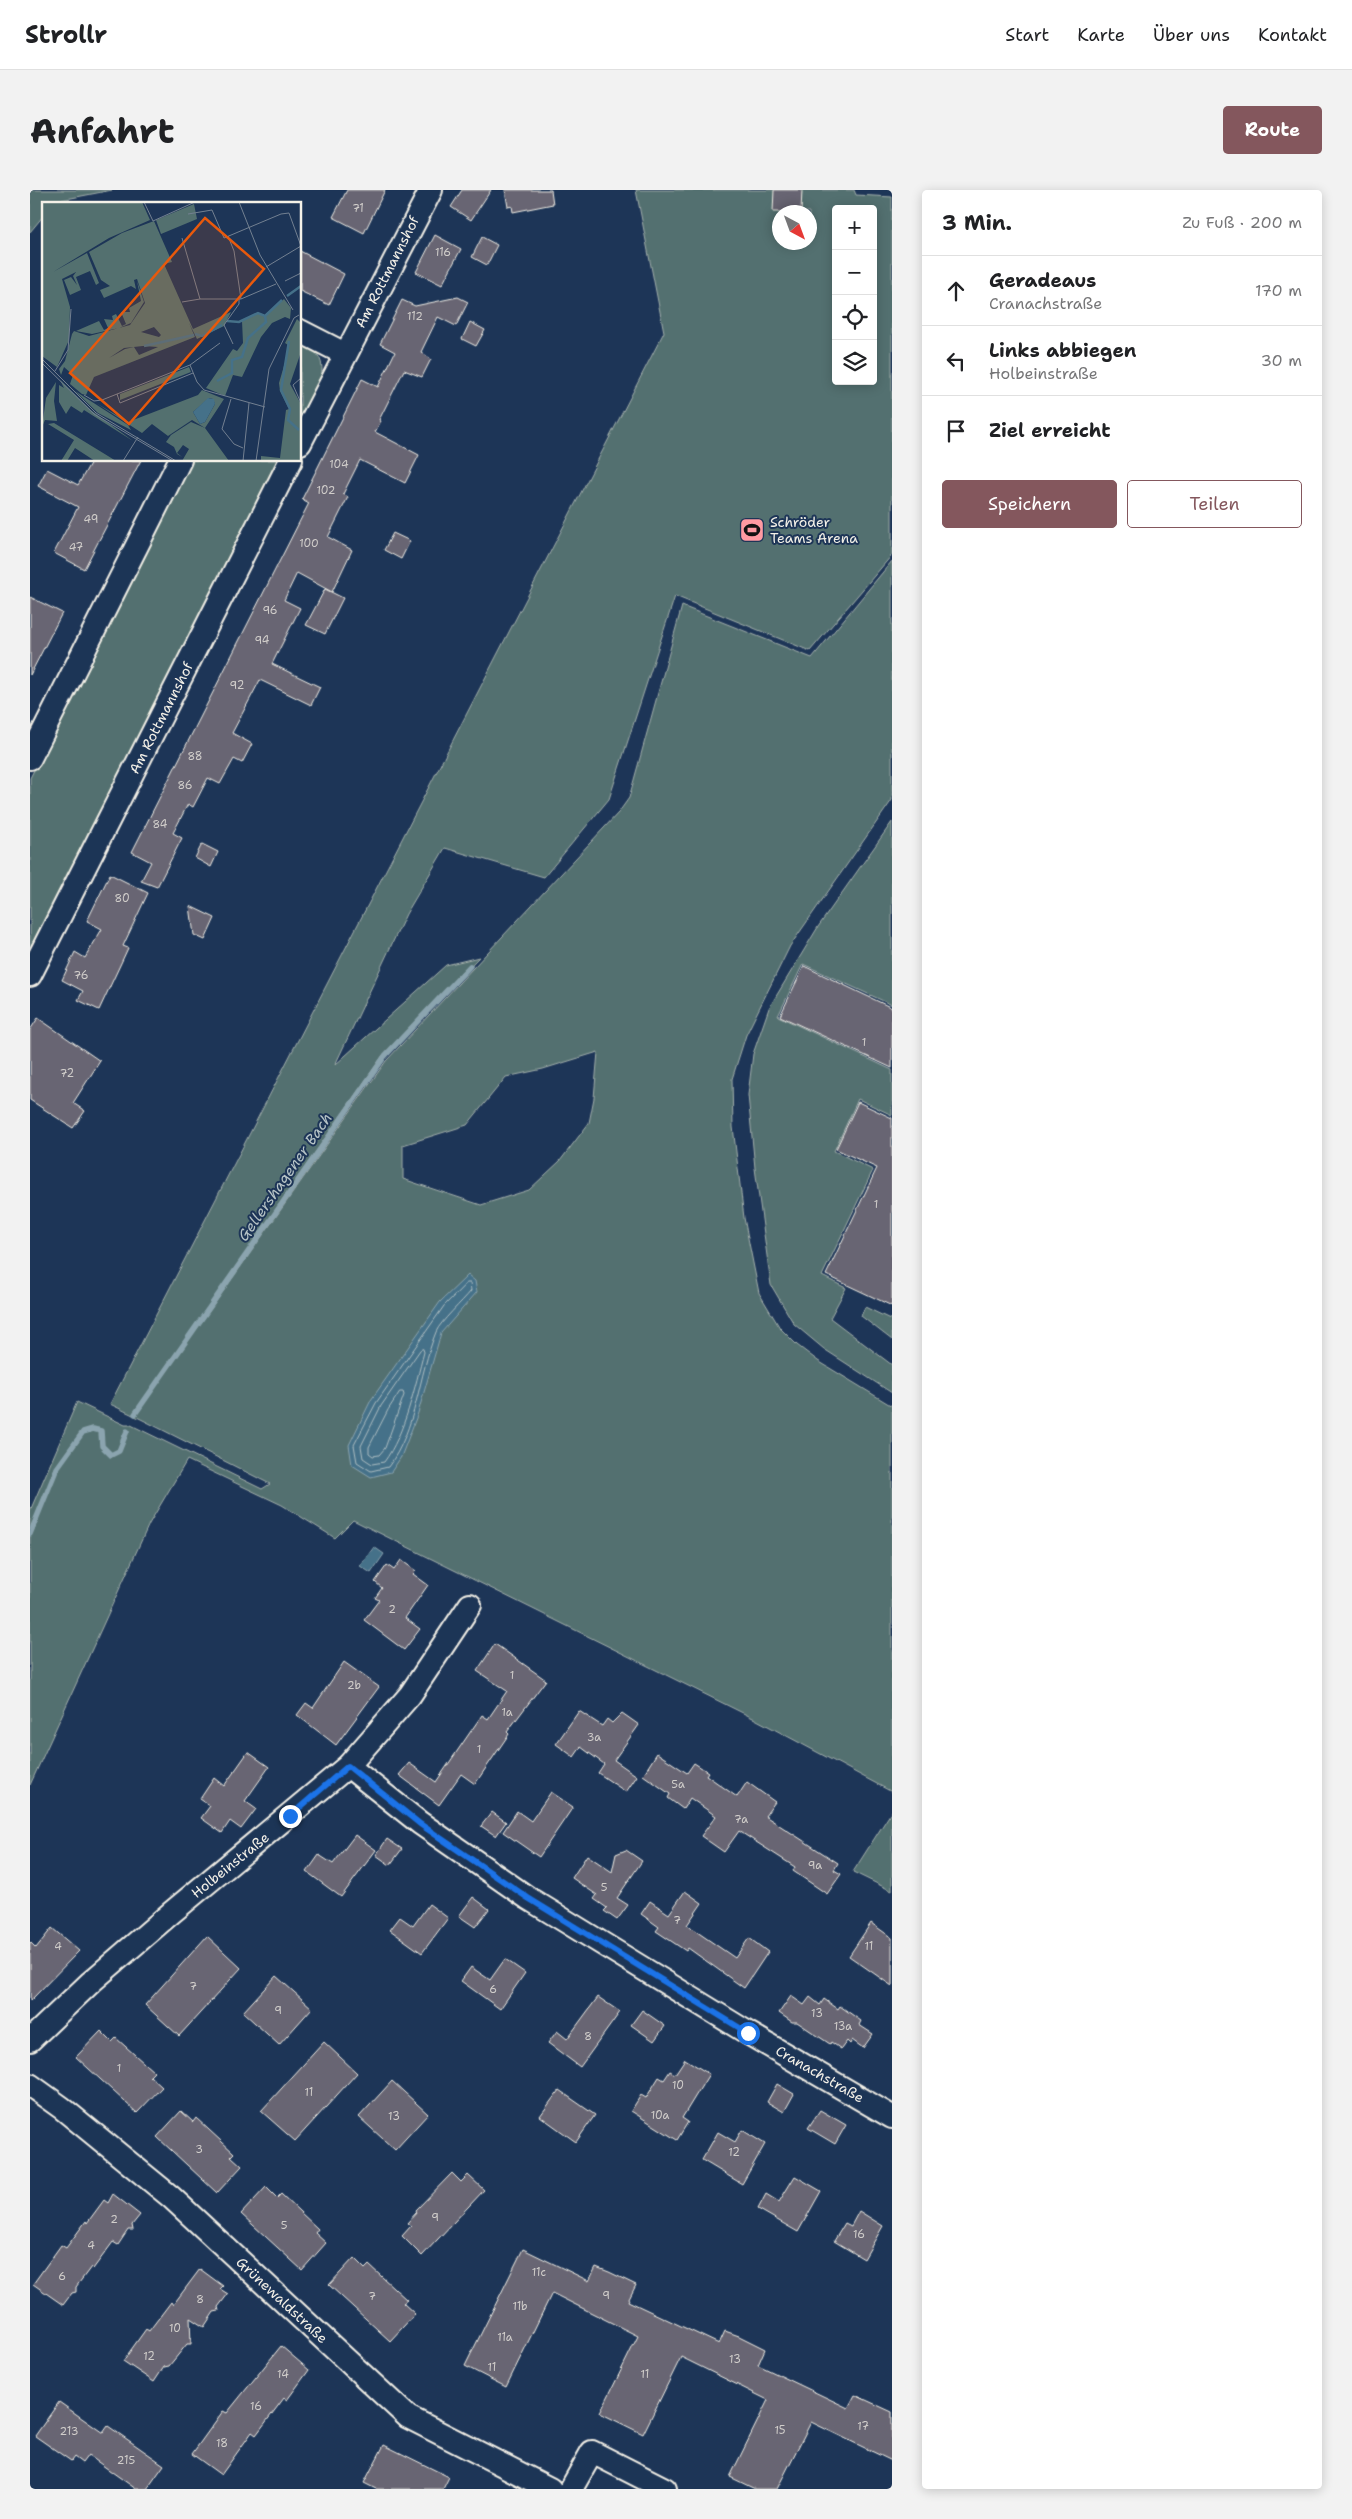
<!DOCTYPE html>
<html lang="de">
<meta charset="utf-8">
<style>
:root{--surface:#fff;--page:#f2f2f2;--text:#202124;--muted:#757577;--line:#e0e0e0;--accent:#84575d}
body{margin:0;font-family:"Shantell Sans",sans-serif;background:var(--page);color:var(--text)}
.controls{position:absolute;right:15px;top:15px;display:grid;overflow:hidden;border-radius:5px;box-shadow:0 2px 12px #0003}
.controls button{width:45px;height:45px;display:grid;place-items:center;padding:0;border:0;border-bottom:1px solid var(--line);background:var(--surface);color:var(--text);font:25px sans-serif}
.compass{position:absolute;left:742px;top:15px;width:45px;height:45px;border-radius:50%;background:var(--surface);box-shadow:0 2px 12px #0003;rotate:139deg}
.stop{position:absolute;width:15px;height:15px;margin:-11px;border:4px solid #1a73e8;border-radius:50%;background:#fff}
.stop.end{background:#1a73e8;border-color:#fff;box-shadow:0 1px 5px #0008}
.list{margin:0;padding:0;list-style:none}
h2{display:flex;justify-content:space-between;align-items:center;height:65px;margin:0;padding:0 20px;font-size:21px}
h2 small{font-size:16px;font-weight:400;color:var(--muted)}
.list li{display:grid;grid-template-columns:32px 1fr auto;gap:15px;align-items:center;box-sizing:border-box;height:70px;padding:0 20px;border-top:1px solid var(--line)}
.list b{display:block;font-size:19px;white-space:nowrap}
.list p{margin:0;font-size:16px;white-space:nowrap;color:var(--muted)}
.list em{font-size:16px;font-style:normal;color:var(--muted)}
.actions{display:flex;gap:10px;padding:15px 20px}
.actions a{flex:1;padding:11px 0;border:1px solid var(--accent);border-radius:5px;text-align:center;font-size:18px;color:var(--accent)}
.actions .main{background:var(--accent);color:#fff}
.icon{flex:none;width:28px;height:28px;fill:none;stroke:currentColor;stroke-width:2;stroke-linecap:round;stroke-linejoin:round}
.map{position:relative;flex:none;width:862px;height:2299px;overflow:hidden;border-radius:5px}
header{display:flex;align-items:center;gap:30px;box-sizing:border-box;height:70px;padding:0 25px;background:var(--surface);border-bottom:1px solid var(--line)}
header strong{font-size:24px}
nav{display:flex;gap:28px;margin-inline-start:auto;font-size:18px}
.intro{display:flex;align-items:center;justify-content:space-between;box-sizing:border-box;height:120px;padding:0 30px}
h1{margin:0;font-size:35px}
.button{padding:12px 22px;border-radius:5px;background:var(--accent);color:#fff;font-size:18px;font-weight:700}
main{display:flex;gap:30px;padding:0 30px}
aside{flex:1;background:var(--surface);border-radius:5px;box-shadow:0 2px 12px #0003}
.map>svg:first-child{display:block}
.green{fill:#53706f;stroke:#a4b0ac;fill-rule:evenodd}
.water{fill:#457189;stroke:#8ba4af}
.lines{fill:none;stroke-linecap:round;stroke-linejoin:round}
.shore{stroke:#aebec2;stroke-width:1}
.stream{stroke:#8ba4af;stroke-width:5.5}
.building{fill:#686573;stroke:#f4f1e8}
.minor-casing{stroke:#f4f1e8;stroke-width:26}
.minor{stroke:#1d3557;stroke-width:22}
.route{stroke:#1a73e8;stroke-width:6}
.labels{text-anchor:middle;stroke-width:4;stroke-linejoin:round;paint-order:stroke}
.number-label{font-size:11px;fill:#d1cecb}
.street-label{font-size:14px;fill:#f4f1e8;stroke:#1d3557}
.poi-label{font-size:14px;fill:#f4f1e8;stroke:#1d3557;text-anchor:start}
.water-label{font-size:15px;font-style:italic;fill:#b7c4c7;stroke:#1d3557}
.inset-river{fill:none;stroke:#457189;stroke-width:2.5}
.inset-road{fill:none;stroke:#738091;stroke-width:1}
.view{fill:#e8590c;fill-opacity:0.15;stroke:#e8590c;stroke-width:2.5}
.inset-edge{fill:none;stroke:#f4f1e8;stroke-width:2.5}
</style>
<header>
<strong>Strollr</strong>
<nav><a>Start</a><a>Karte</a><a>Über uns</a><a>Kontakt</a></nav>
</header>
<div class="intro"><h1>Anfahrt</h1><a class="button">Route</a></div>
<main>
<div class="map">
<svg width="862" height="2299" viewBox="0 0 862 2299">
<rect width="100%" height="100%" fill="#1d3557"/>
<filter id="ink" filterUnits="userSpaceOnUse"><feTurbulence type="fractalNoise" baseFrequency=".02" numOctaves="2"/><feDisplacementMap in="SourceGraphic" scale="10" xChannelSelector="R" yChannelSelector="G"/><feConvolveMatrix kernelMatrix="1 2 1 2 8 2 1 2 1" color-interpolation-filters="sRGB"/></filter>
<g filter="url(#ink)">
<g class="green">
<polygon points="0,0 82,0 26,11 23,14 14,14 14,25 0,42"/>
<path d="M606 0H824L826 5 862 7V365L780 461 645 406 579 609 514 687 415 658 376 724 305 875 416 775 449 767 353 865 103 1225 80 1214 634 142ZM806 19H843V191H806ZM749 22H779V52H749Z"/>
<path d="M270 154C274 156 281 158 284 161 305 179 279 215 270 234Z"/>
<polygon points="162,270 252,270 0,767 0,588"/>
<path d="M862 371V610L760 756 716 845 702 889 703 937 714 1028 729 1103 750 1138 767 1155 788 1171 862 1216V1602L725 1529 323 1330 305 1348 252 1315 157 1270 119 1334 0 1595V1321L47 1212 95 1235H101L232 1299 240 1294 105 1226 356 871 589 622 599 608 652 416 782 468ZM568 862 564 908 559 933 530 971 499 1000 451 1015 373 989V955L437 935 476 887 513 879Z"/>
<polygon points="862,632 862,815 773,774 748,826 862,880 862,925 828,909 804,961 843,980 792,1086 816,1098 800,1128 862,1175 862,1203 794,1159 764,1134 741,1095 725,978 718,905 723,864 739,818 788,737"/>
<polygon points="835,1117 862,1130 862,1150 831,1126"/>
<polygon points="862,1621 862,1701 823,1682"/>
</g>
<g class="water">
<polygon points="438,1085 445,1091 447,1102 411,1143 388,1223 371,1267 361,1282 341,1287 322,1275 319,1255 341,1210 410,1112"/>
<polygon points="344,1357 354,1364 341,1383 330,1376"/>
</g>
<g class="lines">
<g class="shore">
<path d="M437 1093H440L441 1101C433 1111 410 1132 406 1142 388 1186 387 1239 358 1277L341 1281 327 1272 324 1255 346 1213 414 1116Z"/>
<path d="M393 1159 394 1162C385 1196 375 1244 354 1272L342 1274 333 1268 331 1256 351 1216 390 1160Z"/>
<polygon points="370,1202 373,1202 374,1205 355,1258 349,1265 343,1266 339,1263 339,1257 358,1220"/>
</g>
<g class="stream">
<polyline points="105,1224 355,866 440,776"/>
<polyline points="0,1344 27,1278 53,1242 63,1239 71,1241 72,1256 81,1265 89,1261 97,1241"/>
</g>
</g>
<g class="building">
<polygon points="317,0 355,0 334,43 303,27"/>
<polygon points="432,0 461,0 441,30 421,17"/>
<polygon points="475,0 521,0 523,14 483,22 482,16 478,17"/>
<polygon points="744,0 772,0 771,22 743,22"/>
<polygon points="405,45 431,59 412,95 386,82"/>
<polygon points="452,47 467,55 457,75 442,67"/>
<polygon points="270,61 314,84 299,115 270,101"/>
<polygon points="428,107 438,112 426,136 408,127 391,162 401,169 392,187 374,180 349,230 351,231 345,242 389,265 375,293 330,270 313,304 318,307 298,347 322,360 302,402 267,383 254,410 270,418 242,474 290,497 281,515 230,490 202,543 222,554 212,573 204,569 190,594 178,588 163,617 158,614 143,643 152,648 127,697 111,691 121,672 102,662 279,313 272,309 332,189 348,197 365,162 350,154 372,110 385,116"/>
<polygon points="440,132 455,140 446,156 432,149"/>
<polygon points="62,270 111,270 54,379 24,363 48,317 8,296 17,279 48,295"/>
<polygon points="363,343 380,351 371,369 354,360"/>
<polygon points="295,399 313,408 295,444 276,435"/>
<polygon points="0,407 32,423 0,485"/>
<polygon points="172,654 188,662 181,677 165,668"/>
<polygon points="80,684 118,703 93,756 98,758 69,820 48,810 53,801 32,790 45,762 55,768 72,739 57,731"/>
<polygon points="160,716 185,728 175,750 164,745"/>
<polygon points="774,776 862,818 862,878 750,826"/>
<polygon points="8,828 70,871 43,913 55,921 43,938 0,910 0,840"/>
<polygon points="828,912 862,928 862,1116 796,1085 847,978 806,959"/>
<polygon points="371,1370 386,1381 383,1384 398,1395 375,1428 390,1439 374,1460 334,1430 349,1410 345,1408 352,1398 345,1392 357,1375 364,1380"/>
<polygon points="465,1454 516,1490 477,1542 479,1544 445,1594 431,1584 409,1615 369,1585 379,1573 406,1592 452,1525 458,1529 477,1501 447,1481"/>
<polygon points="314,1472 349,1497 306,1555 267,1525 276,1513 283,1518"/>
<polygon points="549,1521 572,1536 577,1529 582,1533 592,1523 609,1535 584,1570 607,1586 596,1602 568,1583 574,1574 551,1557 544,1567 526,1554"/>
<polygon points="218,1562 239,1577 215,1611 226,1619 211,1639 200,1631 192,1643 171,1628 180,1616 170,1609 184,1588 194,1596"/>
<polygon points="627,1563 657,1583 664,1573 678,1582 676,1585 707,1607 717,1592 745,1612 735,1626 808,1673 804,1680 811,1684 797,1704 763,1681 765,1677 709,1641 694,1662 671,1646 686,1626 660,1608 653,1619 638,1608 640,1604 613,1585"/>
<polygon points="521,1602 543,1617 509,1667 473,1642 487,1621 501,1631"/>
<polygon points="462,1622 476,1632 466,1646 451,1636"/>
<polygon points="325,1645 346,1660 311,1707 277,1682 289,1665 303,1674"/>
<polygon points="357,1649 372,1659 360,1675 346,1665"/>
<polygon points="596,1660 612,1671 587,1708 598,1715 587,1730 574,1721 577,1718 564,1709 567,1705 542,1688 557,1665 582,1682 586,1664"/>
<polygon points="655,1701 672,1713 657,1735 705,1768 719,1748 738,1762 714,1798 658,1758 656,1761 626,1741 629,1737 611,1724 620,1711 639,1724"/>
<polygon points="443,1707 459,1719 445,1737 429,1726"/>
<polygon points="399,1714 418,1728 392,1763 360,1740 370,1727 383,1736"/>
<polygon points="841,1733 862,1748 862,1796 819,1766"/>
<polygon points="22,1738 49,1761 0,1811 0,1752 6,1758"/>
<polygon points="177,1746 211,1778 149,1846 115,1815"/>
<polygon points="475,1769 495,1783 470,1819 431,1791 441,1777 460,1790"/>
<polygon points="246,1786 282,1818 249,1855 213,1822"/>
<polygon points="761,1806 774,1815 780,1807 790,1815 794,1809 808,1819 810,1816 831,1831 829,1835 843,1844 833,1858 822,1850 820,1854 817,1851 811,1859 801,1852 800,1854 767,1832 762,1832 749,1823"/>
<polygon points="568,1807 590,1822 550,1877 518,1853 527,1841 537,1849"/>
<polygon points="612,1820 635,1836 624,1851 601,1835"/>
<polygon points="71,1841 82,1852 86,1848 124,1882 120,1886 132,1897 107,1923 46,1867"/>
<polygon points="294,1852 327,1883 265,1951 231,1921"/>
<polygon points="655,1869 679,1884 652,1928 658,1932 647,1950 601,1921 611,1905 616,1908 629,1887 634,1890 640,1881 645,1884"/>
<polygon points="362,1891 398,1924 365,1960 329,1927"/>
<polygon points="747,1894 764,1904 754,1922 737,1912"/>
<polygon points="529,1900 565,1925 546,1952 510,1926"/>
<polygon points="790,1920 816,1935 805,1954 778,1938"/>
<polygon points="151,1921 163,1932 166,1928 204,1963 201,1966 212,1976 187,2003 127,1947"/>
<polygon points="712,1940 735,1954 712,1994 672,1970 688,1942 705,1952"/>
<polygon points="422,1983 431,1992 438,1985 454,2000 392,2066 372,2046 381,2036 377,2033 387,2022 386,2020"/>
<polygon points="765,1986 791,2001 768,2042 728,2019 736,2004 749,2012"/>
<polygon points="236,1997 247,2008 251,2004 288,2039 285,2043 296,2053 272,2080 211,2024"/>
<polygon points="83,2004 110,2025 102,2035 103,2040 98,2040 88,2055 83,2052 63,2079 61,2077 46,2097 46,2102 42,2103 33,2115 3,2094 31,2055 36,2058 56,2031 57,2033 74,2010 78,2013"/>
<polygon points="829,2021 853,2036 834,2069 804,2051 815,2033 821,2036"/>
<polygon points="493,2059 559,2091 566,2077 579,2082 606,2095 598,2111 689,2154 695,2141 709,2146 735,2159 728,2175 818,2218 825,2205 862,2222 862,2271 781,2232 747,2299 725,2299 700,2287 738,2210 651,2167 613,2244 570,2223 608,2146 522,2103 476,2197 435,2176"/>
<polygon points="324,2068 335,2079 339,2075 377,2110 373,2113 385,2124 360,2151 299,2095"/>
<polygon points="170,2079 193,2096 190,2099 198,2104 188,2117 189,2121 184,2122 174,2137 160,2128 161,2154 157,2154 139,2176 134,2177 124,2192 93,2171 116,2139 119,2141 141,2112 143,2115"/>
<polygon points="251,2156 279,2180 257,2210 254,2208 226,2245 222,2242 191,2285 162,2264 193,2221 197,2223"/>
<polygon points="29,2212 73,2243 78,2236 134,2275 117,2299 106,2299 58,2265 52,2273 44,2267 41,2271 5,2246"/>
<polygon points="354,2255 419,2287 413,2299 346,2299 334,2293"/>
</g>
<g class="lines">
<defs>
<g id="minor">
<polyline points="270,141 315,164"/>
<polyline points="270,253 401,0"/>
<polyline points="0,568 150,270"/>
<polyline points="0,785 261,270"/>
<polyline points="318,1576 390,1633 498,1708 718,1843 862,1927"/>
<polyline points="0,1850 61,1792 141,1723 318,1576 380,1505 440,1415"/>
<polyline points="0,1895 32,1918 141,2007 378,2227 520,2299"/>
<polyline points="541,2299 562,2262 635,2299"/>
</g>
</defs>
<use href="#minor" class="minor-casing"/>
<use href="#minor" class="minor"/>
</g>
</g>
<g class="lines" filter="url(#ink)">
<polyline class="route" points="260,1626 318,1576 390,1634 498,1708 718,1843"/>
</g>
<defs>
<symbol id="stadium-square" viewBox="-11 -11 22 22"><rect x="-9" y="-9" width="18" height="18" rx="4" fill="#ff9aa2" stroke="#1d3557"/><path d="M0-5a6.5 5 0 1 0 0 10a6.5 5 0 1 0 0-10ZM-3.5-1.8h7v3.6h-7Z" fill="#111"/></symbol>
</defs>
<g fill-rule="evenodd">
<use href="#stadium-square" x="708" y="326" width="28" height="28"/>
</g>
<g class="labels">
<g class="number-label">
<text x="328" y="22">71</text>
<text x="413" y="66">116</text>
<text x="385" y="130">112</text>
<text x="309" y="278">104</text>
<text x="296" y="304">102</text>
<text x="61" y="333">49</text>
<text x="279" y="357">100</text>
<text x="46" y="361">47</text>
<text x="240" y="424">96</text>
<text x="232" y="454">94</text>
<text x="207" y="499">92</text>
<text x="165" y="570">88</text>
<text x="155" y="599">86</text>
<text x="130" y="638">84</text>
<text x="92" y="712">80</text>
<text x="51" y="789">76</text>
<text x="834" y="856">1</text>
<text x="37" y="887">72</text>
<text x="846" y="1018">1</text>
<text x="362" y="1423">2</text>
<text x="482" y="1489">1</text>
<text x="324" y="1499">2b</text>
<text x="477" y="1526">1a</text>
<text x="564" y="1551">3a</text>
<text x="449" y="1563">1</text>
<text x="648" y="1598">5a</text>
<text x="711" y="1633">7a</text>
<text x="785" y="1679">9a</text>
<text x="574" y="1701">5</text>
<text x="647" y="1734">7</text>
<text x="28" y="1760">4</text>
<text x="839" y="1760">11</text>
<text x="163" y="1800">7</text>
<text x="463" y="1803">6</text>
<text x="248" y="1824">9</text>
<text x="787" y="1827">13</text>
<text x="813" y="1840">13a</text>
<text x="558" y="1850">8</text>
<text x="89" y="1882">1</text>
<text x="648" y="1899">10</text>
<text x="279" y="1906">11</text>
<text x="630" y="1929">10a</text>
<text x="364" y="1930">13</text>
<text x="169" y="1963">3</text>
<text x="704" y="1966">12</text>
<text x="405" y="2031">9</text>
<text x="84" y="2033">2</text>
<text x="254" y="2039">5</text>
<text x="829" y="2048">16</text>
<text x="61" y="2059">4</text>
<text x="509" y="2086">11c</text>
<text x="32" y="2090">6</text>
<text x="576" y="2109">9</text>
<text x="342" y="2110">7</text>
<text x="170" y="2113">8</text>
<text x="490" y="2120">11b</text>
<text x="145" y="2142">10</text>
<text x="475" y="2151">11a</text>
<text x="119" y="2170">12</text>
<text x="705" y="2173">13</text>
<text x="462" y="2181">11</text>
<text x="253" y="2188">14</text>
<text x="615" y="2188">11</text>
<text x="226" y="2220">16</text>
<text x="833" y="2240">17</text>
<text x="750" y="2244">15</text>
<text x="39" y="2245">213</text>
<text x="192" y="2257">18</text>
<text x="96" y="2274">215</text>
</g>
<g class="street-label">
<text transform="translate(357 82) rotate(-63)" y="5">Am Rottmannshof</text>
<text transform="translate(131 528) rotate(-63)" y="5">Am Rottmannshof</text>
<text transform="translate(200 1675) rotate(-39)" y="5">Holbeinstraße</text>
<text transform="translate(790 1884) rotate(30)" y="5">Cranachstraße</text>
<text transform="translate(252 2110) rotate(43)" y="5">Grünewaldstraße</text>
</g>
<g class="poi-label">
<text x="740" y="337">Schröder<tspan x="740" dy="16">Teams Arena</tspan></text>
</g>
<g class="water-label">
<text transform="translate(255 987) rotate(-55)" y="5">Gellershagener Bach</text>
</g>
</g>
<g transform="translate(12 12)">
<rect width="259" height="259" fill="#1d3557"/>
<path d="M0 0H100L108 18 67 36 11 70 45 51 57 81 54 83 48 69 34 75 39 88 28 93 22 78 29 75 35 83 31 74 34 70 20 77 28 105 27 138 15 165 0 154ZM152 2 155 17 119 32 114 18ZM112 19 130 60 122 62 151 127 189 110 182 124 155 137 147 121 153 135 52 175 44 193 40 192 28 182 31 173 22 165 19 173 17 167 23 159 30 132 32 129 47 134 88 123 103 101 95 77 92 78 94 87 89 84 62 96 58 88 68 84 59 78 47 50 80 31ZM112 125 119 133 117 135 99 130ZM101 144 116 145 97 153 92 145 83 147 67 156 82 146ZM95 79 102 100 89 121 77 126 50 132 34 129 57 119 62 128 66 126 62 117 71 118 70 114 74 112 80 124 84 122 79 110H88L87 106 99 99ZM242 97 249 106 248 117 243 115 230 121 219 135 200 175 191 173 183 194 164 186 191 147 195 149 201 141 200 119 217 111 223 114ZM255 117 259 121V150L248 182 259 202V259H219V254L238 256 244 208 247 207 238 189 237 181 246 150V143L243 141ZM147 165 149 170 78 198V192ZM18 178 50 209 91 239 42 208 40 211 29 204 24 212 17 200V183L22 186ZM14 180 12 199 15 219 3 218 0 225 4 196ZM160 188 182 197 163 226 187 259H140L147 247 141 243 135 251 140 255 135 252 132 245 124 240 129 233 149 220 163 226 150 218 126 234 110 222 100 231 54 201 86 220 156 193ZM167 196 171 197 173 202 163 220 158 222 151 210ZM33 189 86 223 89 228 56 211ZM12 221 66 254 74 259H53L33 246 25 259H19L32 238 6 222Z" fill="#53706f" fill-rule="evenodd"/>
<path d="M166 196 172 197 173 202 163 220 158 222 151 210Z" fill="#457189"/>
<path class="inset-river" d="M245 94 259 84M185 119 197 120 216 111 223 114 240 98M153 132 160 134 180 123M247 139 239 188 248 207 246 218 257 228M102 144 152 133M175 179 190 171V158L200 155 206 136 224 120 223 114"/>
<path class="inset-road" d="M102 0 111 19 153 0M197 0 218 53 251 108M146 12 170 8 182 36 239 12 247 11 259 44 224 65M186 34 192 49 199 97M140 36 158 97M243 79 259 71M140 100 158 97H199L234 82M191 142 182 123 197 102V97M0 157 54 211 134 259M0 161 52 212 131 259M148 163 155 180 162 188 223 205M13 169 26 148 29 107M259 176 251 183 259 201M75 192 78 201 151 171M42 193 52 199 60 198 148 163 178 141M189 197 180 227 192 242 201 246M81 259 96 235M201 259 207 201M214 259 227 167 252 116 257 113"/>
<path class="view" d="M163 16 222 67 87 222 28 171Z"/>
<rect width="259" height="259" class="inset-edge"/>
</g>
</svg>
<div class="controls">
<button>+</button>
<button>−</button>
<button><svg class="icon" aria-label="locate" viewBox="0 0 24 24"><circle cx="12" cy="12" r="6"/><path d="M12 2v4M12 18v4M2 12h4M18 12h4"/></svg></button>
<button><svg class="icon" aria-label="layers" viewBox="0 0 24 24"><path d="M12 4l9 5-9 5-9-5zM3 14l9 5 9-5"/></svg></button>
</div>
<svg class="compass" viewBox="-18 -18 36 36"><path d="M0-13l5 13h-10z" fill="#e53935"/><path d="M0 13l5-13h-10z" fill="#757577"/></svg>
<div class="stop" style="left:718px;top:1843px"></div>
<div class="stop end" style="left:260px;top:1626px"></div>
</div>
<aside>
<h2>3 Min.<small>Zu Fuß · 200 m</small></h2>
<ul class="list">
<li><svg class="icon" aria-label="ahead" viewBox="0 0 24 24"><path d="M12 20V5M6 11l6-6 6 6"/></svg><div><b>Geradeaus</b><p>Cranachstraße</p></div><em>170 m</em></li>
<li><svg class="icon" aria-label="left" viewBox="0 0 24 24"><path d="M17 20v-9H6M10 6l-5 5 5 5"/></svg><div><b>Links abbiegen</b><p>Holbeinstraße</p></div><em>30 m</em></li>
<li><svg class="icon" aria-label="arrive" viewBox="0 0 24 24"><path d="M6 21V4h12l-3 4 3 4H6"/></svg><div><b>Ziel erreicht</b></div></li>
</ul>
<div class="actions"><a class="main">Speichern</a><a>Teilen</a></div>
</aside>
</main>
